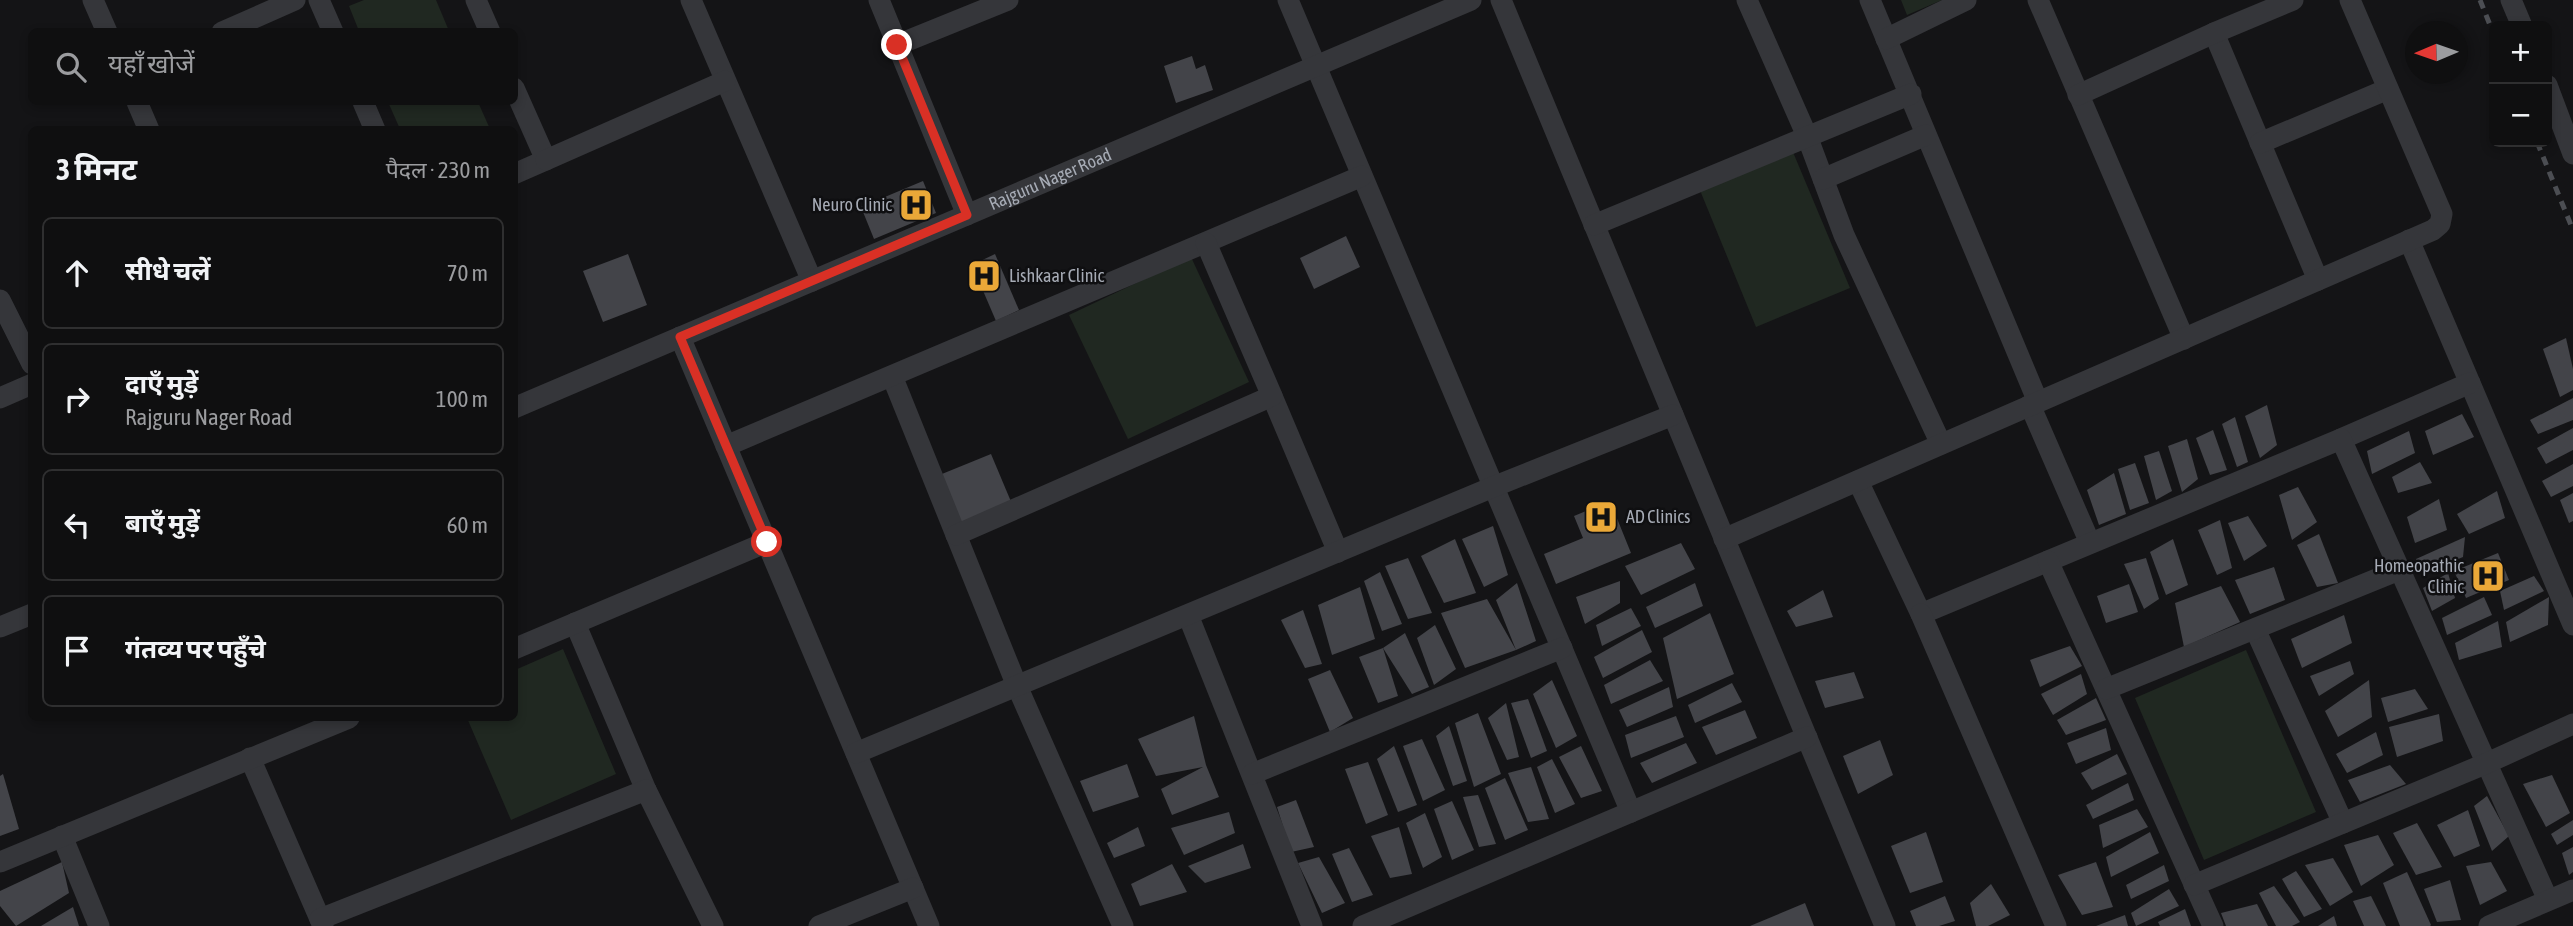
<!DOCTYPE html>
<html lang="hi">
<meta charset="utf-8">
<style>
:root{--surface:#0f0f10;--page:#1d1d1e;--text:#f1f3f6;--muted:#9b9c9f;--line:#2f2f30}
body{margin:0;font-family:"Asap Condensed","Noto Sans Devanagari",sans-serif;background:var(--page);color:var(--text)}
.controls{position:absolute;right:21px;top:21px;display:grid;overflow:hidden;border-radius:10px;box-shadow:0 4px 10px #0003}
.controls button{width:63px;height:63px;display:grid;place-items:center;padding:0;border:0;border-bottom:2px solid var(--line);background:var(--surface);color:var(--text);font:35px sans-serif}
.compass{position:absolute;left:2405px;top:21px;width:63px;height:63px;border-radius:50%;background:var(--surface);box-shadow:0 4px 10px #0003;rotate:268deg}
.stop{position:absolute;width:21px;height:21px;margin:-16px;border:5px solid #d93025;border-radius:50%;background:#fff}
.stop.end{background:#d93025;border-color:#fff;box-shadow:0 2px 7px #0008}
.list{margin:0;padding:0;list-style:none}
h2{display:flex;justify-content:space-between;align-items:center;height:91px;margin:0;padding:0 28px;font-size:30px}
h2 small{font-size:23px;font-weight:400;color:var(--muted)}
.list li{display:grid;grid-template-columns:46px 1fr auto;gap:21px;align-items:center;box-sizing:border-box;height:112px;margin:0 14px 14px;padding:0 14px;border:2px solid var(--line);border-radius:10px}
.list b{display:block;font-size:26px;white-space:nowrap}
.list p{margin:0;font-size:23px;white-space:nowrap;color:var(--muted)}
.list em{font-size:23px;font-style:normal;color:var(--muted)}
.icon{flex:none;width:38px;height:38px;fill:none;stroke:currentColor;stroke-width:2;stroke-linecap:round;stroke-linejoin:round}
.map{position:relative;flex:none;width:2573px;height:926px;overflow:hidden}
.search{position:absolute;background:var(--surface);box-shadow:0 4px 10px #0003;left:28px;top:28px;width:490px;height:77px;display:flex;align-items:center;gap:18px;box-sizing:border-box;padding:0 24px;border-radius:10px;color:var(--muted);font-size:26px}
.panel{position:absolute;background:var(--surface);box-shadow:0 4px 10px #0003;left:28px;top:126px;width:490px;height:595px;border-radius:10px}
.map>svg:first-child{display:block}
.green{fill:#202821}
.building{fill:#434449}
.lines{fill:none;stroke-linecap:round;stroke-linejoin:round}
.minor{stroke:#35363a;stroke-width:21}
.rail{stroke:#4c4e53;stroke-width:5;stroke-dasharray:9 7;stroke-linecap:butt}
.route{stroke:#d93025;stroke-width:9}
.labels{text-anchor:middle;stroke-width:5;stroke-linejoin:round;paint-order:stroke}
.street-label{font-size:18px;fill:#a6abb5;stroke:#0f0f11}
.poi-label{font-size:18px;fill:#a6abb5;stroke:#0f0f11;text-anchor:end}
</style>
<div class="map">
<svg width="2573" height="926" viewBox="0 0 2573 926">
<rect width="100%" height="100%" fill="#141416"/>
<g class="green">
<polygon points="364,0 436,0 449,31 359,31 349,6"/>
<polygon points="1901,0 1942,0 1907,15"/>
<polygon points="388,102 478,102 490,129 400,129"/>
<polygon points="1790,145 1850,288 1756,327 1697,183"/>
<polygon points="1191,257 1249,382 1128,439 1069,315"/>
<polygon points="563,649 616,774 511,820 467,718 514,718 515,670"/>
<polygon points="2246,650 2316,812 2204,860 2135,698"/>
</g>
<g class="building">
<polygon points="1192,56 1196,69 1205,65 1213,90 1176,103 1164,66"/>
<polygon points="923,181 936,213 874,239 861,207"/>
<polygon points="1346,236 1360,267 1314,289 1300,258"/>
<polygon points="628,254 647,305 603,322 583,271"/>
<polygon points="995,254 1019,310 996,321 972,265"/>
<polygon points="2566,338 2573,369 2573,390 2560,397 2543,349"/>
<polygon points="2573,398 2573,420 2538,434 2530,420"/>
<polygon points="2267,405 2277,445 2260,458 2245,416"/>
<polygon points="2462,414 2474,437 2433,455 2425,431"/>
<polygon points="2235,417 2248,462 2237,467 2222,424"/>
<polygon points="2573,428 2573,450 2546,464 2537,448"/>
<polygon points="2213,430 2227,470 2210,475 2196,438"/>
<polygon points="2409,431 2415,453 2372,474 2367,451"/>
<polygon points="2187,439 2198,479 2182,492 2168,446"/>
<polygon points="2159,451 2172,491 2156,500 2144,456"/>
<polygon points="991,454 1012,504 958,527 937,476"/>
<polygon points="2420,462 2432,483 2398,493 2392,477"/>
<polygon points="2135,463 2149,503 2130,510 2118,469"/>
<polygon points="2573,464 2573,486 2551,497 2542,481"/>
<polygon points="2114,473 2126,514 2099,525 2087,490"/>
<polygon points="2298,487 2317,522 2292,540 2279,495"/>
<polygon points="2497,491 2505,518 2469,534 2457,514"/>
<polygon points="2573,493 2573,521 2569,523 2560,500"/>
<polygon points="2439,499 2447,530 2415,543 2407,517"/>
<polygon points="1610,501 1631,553 1556,584 1544,554 1583,538 1574,516"/>
<polygon points="2248,516 2267,546 2244,561 2228,523"/>
<polygon points="2220,520 2232,568 2217,575 2198,530"/>
<polygon points="1493,526 1508,575 1484,587 1462,539"/>
<polygon points="2319,534 2338,583 2317,587 2297,545"/>
<polygon points="2465,537 2463,557 2422,574 2416,559"/>
<polygon points="1455,539 1476,593 1444,603 1421,556"/>
<polygon points="2173,539 2188,585 2166,595 2150,552"/>
<polygon points="1681,543 1695,569 1641,595 1625,566"/>
<polygon points="2498,553 2509,580 2466,598 2454,571"/>
<polygon points="1408,558 1432,613 1408,619 1385,566"/>
<polygon points="2146,558 2159,599 2144,609 2124,564"/>
<polygon points="2274,567 2285,600 2250,614 2235,580"/>
<polygon points="1380,572 1402,624 1382,631 1364,581"/>
<polygon points="2448,573 2455,598 2432,611 2423,588"/>
<polygon points="2534,576 2544,591 2504,610 2500,591"/>
<polygon points="1620,581 1620,603 1585,624 1576,597"/>
<polygon points="1517,583 1536,641 1516,650 1465,668 1441,613 1487,599 1516,650 1496,600"/>
<polygon points="1695,583 1703,606 1655,628 1646,607"/>
<polygon points="2129,584 2138,612 2106,623 2097,596"/>
<polygon points="2221,586 2240,622 2184,647 2175,603"/>
<polygon points="1360,587 1375,639 1332,655 1318,605"/>
<polygon points="1823,590 1833,617 1796,627 1787,611"/>
<polygon points="2484,597 2492,615 2447,635 2442,618"/>
<polygon points="2549,597 2548,625 2510,642 2506,622"/>
<polygon points="1631,608 1641,626 1602,646 1596,625"/>
<polygon points="1303,610 1322,664 1305,668 1281,620"/>
<polygon points="1710,613 1734,674 1677,699 1663,638"/>
<polygon points="2344,615 2352,643 2302,668 2291,639"/>
<polygon points="2498,621 2502,647 2459,660 2455,643"/>
<polygon points="1435,625 1456,669 1434,685 1417,638"/>
<polygon points="1642,630 1652,652 1603,678 1594,657"/>
<polygon points="1405,633 1429,687 1412,694 1383,648"/>
<polygon points="2070,646 2082,666 2040,687 2030,660"/>
<polygon points="1383,648 1398,696 1378,703 1359,657"/>
<polygon points="1650,660 1663,681 1611,704 1604,685"/>
<polygon points="2350,661 2354,674 2319,696 2310,676"/>
<polygon points="1330,670 1353,718 1330,732 1308,679"/>
<polygon points="1854,672 1864,698 1825,708 1815,681"/>
<polygon points="2081,674 2087,694 2053,715 2041,694"/>
<polygon points="1552,680 1577,736 1556,748 1533,694"/>
<polygon points="2369,680 2372,717 2338,737 2325,711"/>
<polygon points="1732,683 1742,702 1695,723 1688,705"/>
<polygon points="1669,687 1673,707 1627,727 1619,710"/>
<polygon points="2415,689 2428,709 2388,722 2381,698"/>
<polygon points="2096,698 2106,720 2066,735 2057,720"/>
<polygon points="1528,699 1547,751 1531,758 1511,703"/>
<polygon points="1506,703 1519,757 1507,760 1488,718"/>
<polygon points="1745,710 1757,738 1716,755 1702,727"/>
<polygon points="1478,713 1501,774 1474,787 1455,723"/>
<polygon points="2439,714 2443,741 2397,757 2389,727"/>
<polygon points="1194,716 1206,765 1219,797 1172,815 1161,789 1203,767 1156,776 1138,739"/>
<polygon points="1676,716 1684,737 1631,758 1625,735"/>
<polygon points="1449,726 1467,781 1453,786 1436,736"/>
<polygon points="2106,728 2111,750 2076,764 2067,743"/>
<polygon points="2376,732 2383,755 2347,773 2336,754"/>
<polygon points="1422,739 1445,790 1423,801 1403,746"/>
<polygon points="1880,740 1893,775 1858,794 1843,756"/>
<polygon points="1686,743 1697,763 1652,783 1640,763"/>
<polygon points="1394,746 1417,805 1398,812 1377,759"/>
<polygon points="1581,746 1602,791 1581,798 1559,757"/>
<polygon points="2117,754 2127,774 2092,790 2081,773"/>
<polygon points="1552,759 1575,804 1555,813 1537,767"/>
<polygon points="1368,762 1388,815 1366,824 1345,769"/>
<polygon points="1127,764 1139,797 1093,812 1080,781"/>
<polygon points="2390,765 2406,784 2360,802 2348,780"/>
<polygon points="1531,767 1549,819 1528,822 1508,773"/>
<polygon points="3,774 19,829 0,836 0,776"/>
<polygon points="2552,775 2570,813 2546,827 2523,784"/>
<polygon points="1505,778 1528,830 1505,840 1485,788"/>
<polygon points="2128,783 2134,800 2093,819 2086,805"/>
<polygon points="1478,795 1496,844 1479,847 1463,797"/>
<polygon points="2487,796 2509,836 2492,851 2474,806"/>
<polygon points="1296,800 1314,847 1291,852 1277,807"/>
<polygon points="1452,801 1474,850 1452,860 1434,809"/>
<polygon points="2137,809 2148,827 2103,848 2099,825"/>
<polygon points="2468,810 2480,846 2454,857 2437,825"/>
<polygon points="1229,812 1235,833 1184,855 1171,828"/>
<polygon points="1425,813 1442,857 1423,868 1406,823"/>
<polygon points="2573,820 2573,835 2557,845 2551,834"/>
<polygon points="2417,823 2442,867 2416,875 2393,833"/>
<polygon points="1138,827 1145,846 1114,858 1107,843"/>
<polygon points="1399,827 1412,874 1390,878 1371,836"/>
<polygon points="1926,832 1943,882 1910,893 1891,846"/>
<polygon points="2150,832 2159,853 2111,877 2106,857"/>
<polygon points="2378,835 2394,865 2361,886 2344,845"/>
<polygon points="1243,844 1251,868 1205,883 1188,866"/>
<polygon points="2573,847 2573,872 2569,875 2562,853"/>
<polygon points="1349,848 1373,895 1352,902 1332,854"/>
<polygon points="1319,857 1345,903 1322,913 1298,863"/>
<polygon points="2333,858 2353,892 2330,906 2305,865"/>
<polygon points="62,862 69,893 16,926 0,906 0,891"/>
<polygon points="2096,862 2113,907 2082,915 2058,875"/>
<polygon points="2491,862 2507,891 2480,905 2466,866"/>
<polygon points="1172,864 1187,892 1140,906 1131,884"/>
<polygon points="2164,865 2169,881 2131,899 2126,885"/>
<polygon points="2296,871 2322,909 2304,917 2282,879"/>
<polygon points="2407,872 2431,925 2430,926 2400,926 2383,883"/>
<polygon points="2450,880 2461,920 2437,922 2424,889"/>
<polygon points="1991,884 2010,915 1988,926 1976,926 1970,903"/>
<polygon points="2274,886 2300,922 2292,926 2276,926 2259,893"/>
<polygon points="2169,889 2179,906 2136,926 2131,913"/>
<polygon points="1945,896 1955,921 1939,926 1916,926 1910,911"/>
<polygon points="2371,896 2386,926 2364,926 2353,901"/>
<polygon points="1805,903 1814,926 1750,926"/>
<polygon points="2257,904 2268,926 2226,926 2221,913"/>
<polygon points="73,907 79,926 41,926"/>
<polygon points="2185,909 2191,926 2160,926 2158,922"/>
<polygon points="2125,915 2128,926 2096,926"/>
<polygon points="2334,916 2337,926 2318,926"/>
</g>
<g class="lines">
<g class="minor">
<polyline points="93,0 107,32"/>
<polyline points="319,0 333,32"/>
<polyline points="476,0 490,32"/>
<polyline points="691,0 812,281"/>
<polyline points="879,0 967,215"/>
<polyline points="1288,0 1631,812"/>
<polyline points="1501,0 1885,926"/>
<polyline points="1747,0 1807,136 1844,235 1941,444"/>
<polyline points="1870,0 2038,402"/>
<polyline points="2038,0 2184,339"/>
<polyline points="2511,0 2522,26"/>
<polyline points="222,32 295,0"/>
<polyline points="2214,33 2318,280"/>
<polyline points="1886,39 1966,0"/>
<polyline points="897,45 1008,0"/>
<polyline points="2547,85 2573,154"/>
<polyline points="514,88 546,160 514,174"/>
<polyline points="2078,95 2214,33 2293,0"/>
<polyline points="137,102 149,130"/>
<polyline points="363,102 375,130"/>
<polyline points="2260,143 2388,89"/>
<polyline points="546,160 725,81"/>
<polyline points="1823,179 1926,135"/>
<polyline points="1594,225 1911,94"/>
<polyline points="2409,240 2573,625"/>
<polyline points="0,300 32,364"/>
<polyline points="680,337 929,926"/>
<polyline points="892,376 1017,686 1123,926"/>
<polyline points="1272,396 1338,552"/>
<polyline points="0,398 32,384"/>
<polyline points="2030,405 2090,543"/>
<path id="s1" d="M514 408 1471 0"/>
<polyline points="2341,439 2470,383"/>
<polyline points="726,446 1362,176"/>
<polyline points="1858,481 1921,614 2341,439 2548,900"/>
<polyline points="956,535 1272,396 1206,243"/>
<polyline points="1724,539 2433,230 2440,224 2442,214 2350,0"/>
<polyline points="2048,561 2213,926"/>
<polyline points="1921,614 2056,926"/>
<polyline points="1188,615 1312,926"/>
<polyline points="575,623 646,790"/>
<polyline points="0,627 32,614"/>
<polyline points="2255,629 2343,823"/>
<polyline points="514,649 767,542"/>
<polyline points="2106,689 2399,570"/>
<polyline points="856,753 1493,487 1673,415"/>
<polyline points="250,758 323,926"/>
<polyline points="1252,774 1562,648"/>
<polyline points="62,836 99,926"/>
<polyline points="0,862 349,718"/>
<polyline points="2194,885 2485,764 2573,724"/>
<polyline points="320,919 646,790 713,926"/>
<polyline points="819,926 913,888"/>
<polyline points="1363,926 1807,737"/>
<polyline points="2489,926 2573,890"/>
</g>
<g class="rail">
<polyline points="2480,0 2494,35"/>
<polyline points="2537,142 2573,230"/>
</g>
</g>
<g class="lines">
<polyline class="route" points="767,542 680,337 967,215 897,45"/>
</g>
<defs>
<symbol id="hospital-square" viewBox="-11 -11 22 22"><rect x="-9" y="-9" width="18" height="18" rx="4" fill="#eaa838" stroke="#0f0f11"/><path d="M-5-5h3v3.5h4V-5h3V5h-3V1.5h-4V5h-3Z" fill="#111"/></symbol>
</defs>
<g fill-rule="evenodd">
<use href="#hospital-square" x="897" y="186" width="38" height="38"/>
<use href="#hospital-square" x="965" y="257" width="38" height="38"/>
<use href="#hospital-square" x="1582" y="498" width="38" height="38"/>
<use href="#hospital-square" x="2469" y="557" width="38" height="38"/>
</g>
<g class="labels">
<g class="street-label">
<text dy="6" stroke="none"><textPath href="#s1" startOffset="583">Rajguru Nager Road</textPath></text>
</g>
<g class="poi-label">
<text x="892" y="211">Neuro Clinic</text>
<text x="1009" y="282" text-anchor="start">Lishkaar Clinic</text>
<text x="1626" y="523" text-anchor="start">AD Clinics</text>
<text x="2464" y="572">Homeopathic<tspan x="2464" dy="21">Clinic</tspan></text>
</g>
</g>
</svg>
<div class="controls">
<button>+</button>
<button>−</button>
</div>
<svg class="compass" viewBox="-18 -18 36 36"><path d="M0-13l5 13h-10z" fill="#e53935"/><path d="M0 13l5-13h-10z" fill="#9b9c9f"/></svg>
<div class="stop" style="left:767px;top:542px"></div>
<div class="stop end" style="left:897px;top:45px"></div>
<div class="search"><svg class="icon" aria-label="search" viewBox="0 0 24 24"><circle cx="10" cy="10" r="6"/><path d="M15 15l6 6"/></svg>यहाँ खोजें</div>
<section class="panel">
<h2>3 मिनट<small>पैदल · 230 m</small></h2>
<ul class="list">
<li><svg class="icon" aria-label="ahead" viewBox="0 0 24 24"><path d="M12 20V5M6 11l6-6 6 6"/></svg><div><b>सीधे चलें</b></div><em>70 m</em></li>
<li><svg class="icon" aria-label="right" viewBox="0 0 24 24"><path d="M7 20v-9h11M14 6l5 5-5 5"/></svg><div><b>दाएँ मुड़ें</b><p>Rajguru Nager Road</p></div><em>100 m</em></li>
<li><svg class="icon" aria-label="left" viewBox="0 0 24 24"><path d="M17 20v-9H6M10 6l-5 5 5 5"/></svg><div><b>बाएँ मुड़ें</b></div><em>60 m</em></li>
<li><svg class="icon" aria-label="arrive" viewBox="0 0 24 24"><path d="M6 21V4h12l-3 4 3 4H6"/></svg><div><b>गंतव्य पर पहुँचे</b></div></li>
</ul>
</section>
</div>
